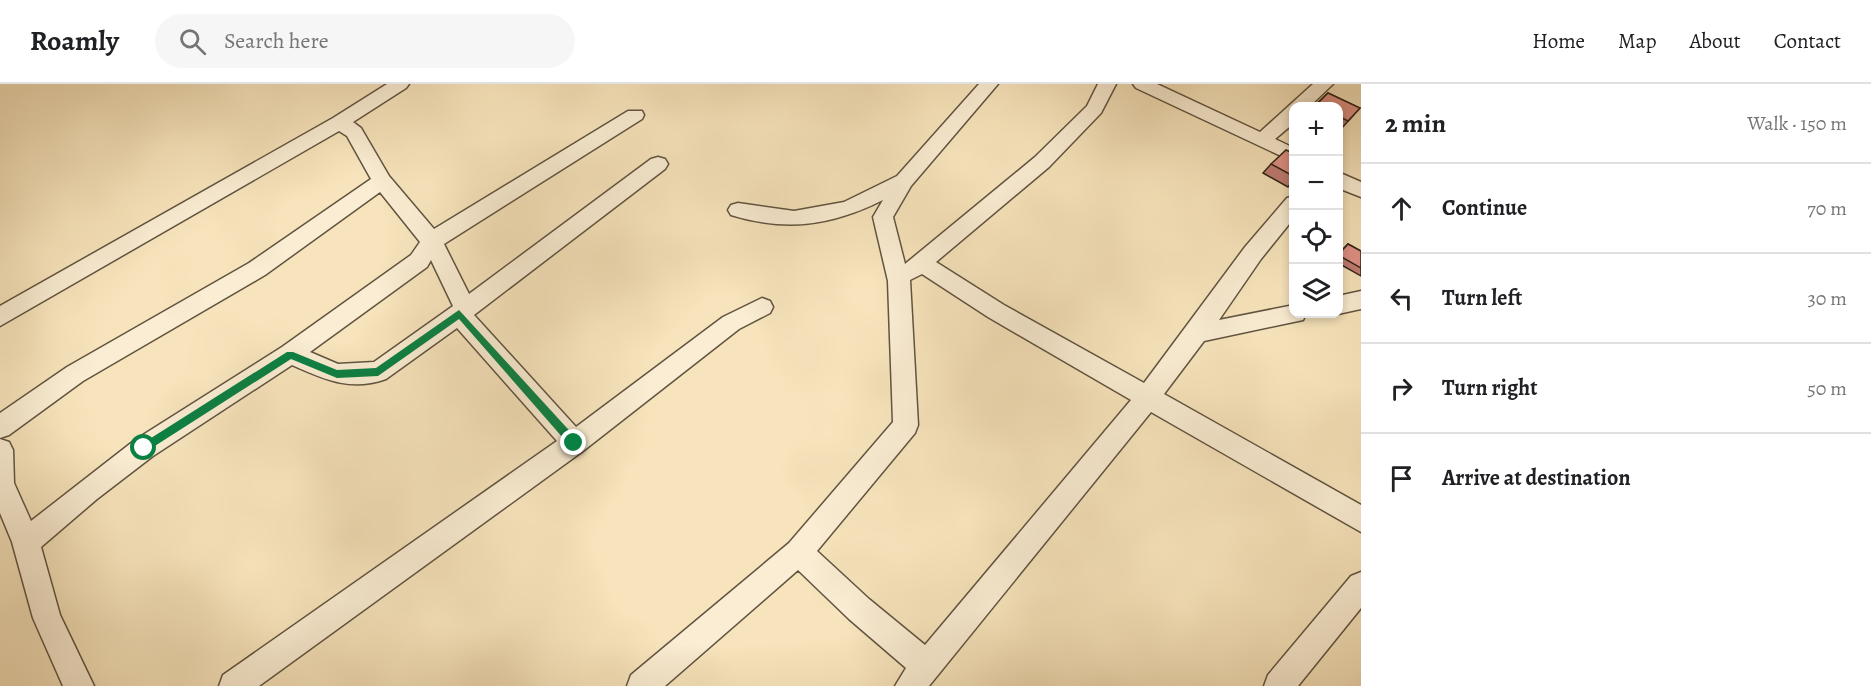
<!DOCTYPE html>
<meta charset="utf-8">
<style>
:root{--surface:#fff;--page:#f6f6f6;--text:#202124;--muted:#757577;--line:#e0e0e0}
body{margin:0;font-family:Alegreya,serif;background:var(--page);color:var(--text)}
.controls{position:absolute;right:18px;top:18px;display:grid;overflow:hidden;border-radius:12px;box-shadow:0 3px 9px #0003}
.controls button{width:54px;height:54px;display:grid;place-items:center;padding:0;border:0;border-bottom:2px solid var(--line);background:var(--surface);color:var(--text);font:30px sans-serif}
.stop{position:absolute;width:18px;height:18px;margin:-14px;border:4px solid #0b8043;border-radius:50%;background:#fff}
.stop.end{background:#0b8043;border-color:#fff;box-shadow:0 2px 6px #0008}
.list{margin:0;padding:0;list-style:none}
h2{display:flex;justify-content:space-between;align-items:center;height:78px;margin:0;padding:0 24px;font-size:26px}
h2 small{font-size:20px;font-weight:400;color:var(--muted)}
.list li{display:grid;grid-template-columns:39px 1fr auto;gap:18px;align-items:center;box-sizing:border-box;height:90px;padding:0 24px;border-top:2px solid var(--line)}
.list b{display:block;font-size:22px;white-space:nowrap}
.list em{font-size:20px;font-style:normal;color:var(--muted)}
.icon{flex:none;width:33px;height:33px;fill:none;stroke:currentColor;stroke-width:2;stroke-linecap:round;stroke-linejoin:round}
.map{position:relative;flex:none;width:1361px;height:602px;overflow:hidden}
header{display:flex;align-items:center;gap:36px;box-sizing:border-box;height:84px;padding:0 30px;background:var(--surface);border-bottom:2px solid var(--line)}
header strong{font-size:28px}
nav{display:flex;gap:33px;margin-inline-start:auto;font-size:21px}
.search{width:420px;height:54px;background:var(--page);display:flex;align-items:center;gap:15px;box-sizing:border-box;padding:0 21px;border-radius:33px;color:var(--muted);font-size:22px}
main{display:flex}
aside{flex:1;background:var(--surface)}
.map>svg:first-child{display:block}
.lines{fill:none;stroke-linecap:round;stroke-linejoin:round}
.minor-casing{stroke:#605440;stroke-width:3}
.minor{fill:#faedd3;fill-rule:evenodd}
.wall{fill:#c27e75;stroke:#2d2417;stroke-width:1.5}
.building{fill:#e29388;stroke:#2d2417;stroke-width:1.5}
.route{fill:#0b8043}
</style>
<header>
<strong>Roamly</strong>
<div class="search"><svg class="icon" aria-label="search" viewBox="0 0 24 24"><circle cx="10" cy="10" r="6"/><path d="M15 15l6 6"/></svg>Search here</div>
<nav><a>Home</a><a>Map</a><a>About</a><a>Contact</a></nav>
</header>
<main>
<div class="map">
<svg width="1361" height="602" viewBox="0 0 1361 602">
<rect width="100%" height="100%" fill="#f7e4bc"/>
<filter id="stains"><feTurbulence type="fractalNoise" baseFrequency=".00333" numOctaves="4"/><feColorMatrix values="0 0 0 0 .2 0 0 0 0 .09 0 0 0 0 .02 0 0 0 .5 -.17"/></filter>
<radialGradient id="worn" r=".72"><stop offset=".6" stop-color="#630" stop-opacity="0"/><stop offset="1" stop-color="#630" stop-opacity=".3"/></radialGradient>
<g class="lines">
<defs>
<g id="minor">
<path d="M387 0H409L406 4 353 38 361 44 389 92 434 145 628 27H642L644 31 642 35 444 160 469 210 651 75 658 73 665 75 668 80 665 85 474 231 576 343 723 233 762 214 770 217 773 223 770 229 739 245 583 367 259 602H219L223 591 557 357 457 244 386 295C350 308 324 295 292 281L153 372 97 415 41 463 60 531 94 602H63L33 534 12 458 0 429V355L9 358 13 366 14 399 31 437 135 356 282 263 411 171 420 158 380 108 265 191 83 297 9 351 0 354V329L67 283 249 179 371 95 347 52 339 47 0 242V222L333 34ZM431 176 453 222 374 278 338 280 310 268 427 183Z"/>
<path d="M979 0H998L911 102 893 133 905 180 1035 73 1087 22 1098 0H1116L1101 29 1049 83 936 178 1004 221 1144 299 1245 163 1287 114 1294 112V134L1261 175 1219 236 1294 221V230H1306L1303 236 1204 257 1164 310 1361 421V448L1151 328 929 602H895L906 584 849 535 798 486 665 602H627L631 591 789 459 893 338 888 197 873 133 883 116C831 142 786 148 731 131L728 126 731 121 738 119 794 127 844 118 897 92ZM922 190 988 233 1131 316 925 561 869 515 817 467 915 349 918 341 910 196Z"/>
<polygon points="1133,0 1157,0 1260,48 1313,0 1333,0 1310,22 1294,22 1294,39 1275,55 1294,64 1294,78 1136,4"/>
<polygon points="1338,88 1361,98 1361,113 1338,104"/>
<polygon points="1361,207 1361,225 1338,230 1337,230 1338,212"/>
<polygon points="1361,488 1361,524 1298,602 1264,602 1268,591 1351,492"/>
</g>
</defs>
<use href="#minor" class="minor-casing"/>
<use href="#minor" class="minor"/>
</g>
<g class="wall">
<polygon points="1328,9 1360,24 1340,46 1338,45 1338,22 1314,22"/>
<polygon points="1293,69 1293,97 1288,103 1263,89 1271,80"/>
<polygon points="1348,160 1361,167 1361,192 1338,179 1338,170"/>
</g>
<g class="building">
<polygon points="1328,9 1360,24 1348,37 1338,32 1338,22 1319,22 1316,21"/>
<polygon points="1286,66 1293,69 1293,92 1271,80"/>
<polygon points="1348,160 1361,167 1361,184 1338,171"/>
</g>
<polygon class="route" points="459,226 577,355 577,362 570,362 459,235 378,292 337,294 291,275 147,367 140,367 139,364 140,361 287,268 293,268 337,286 376,284"/>
<rect width="100%" height="100%" filter="url(#stains)"/>
<rect width="100%" height="100%" fill="url(#worn)"/>
</svg>
<div class="controls">
<button>+</button>
<button>−</button>
<button><svg class="icon" aria-label="locate" viewBox="0 0 24 24"><circle cx="12" cy="12" r="6"/><path d="M12 2v4M12 18v4M2 12h4M18 12h4"/></svg></button>
<button><svg class="icon" aria-label="layers" viewBox="0 0 24 24"><path d="M12 4l9 5-9 5-9-5zM3 14l9 5 9-5"/></svg></button>
</div>
<div class="stop" style="left:144px;top:364px"></div>
<div class="stop end" style="left:574px;top:359px"></div>
</div>
<aside>
<h2>2 min<small>Walk · 150 m</small></h2>
<ul class="list">
<li><svg class="icon" aria-label="ahead" viewBox="0 0 24 24"><path d="M12 20V5M6 11l6-6 6 6"/></svg><div><b>Continue</b></div><em>70 m</em></li>
<li><svg class="icon" aria-label="left" viewBox="0 0 24 24"><path d="M17 20v-9H6M10 6l-5 5 5 5"/></svg><div><b>Turn left</b></div><em>30 m</em></li>
<li><svg class="icon" aria-label="right" viewBox="0 0 24 24"><path d="M7 20v-9h11M14 6l5 5-5 5"/></svg><div><b>Turn right</b></div><em>50 m</em></li>
<li><svg class="icon" aria-label="arrive" viewBox="0 0 24 24"><path d="M6 21V4h12l-3 4 3 4H6"/></svg><div><b>Arrive at destination</b></div></li>
</ul>
</aside>
</main>
